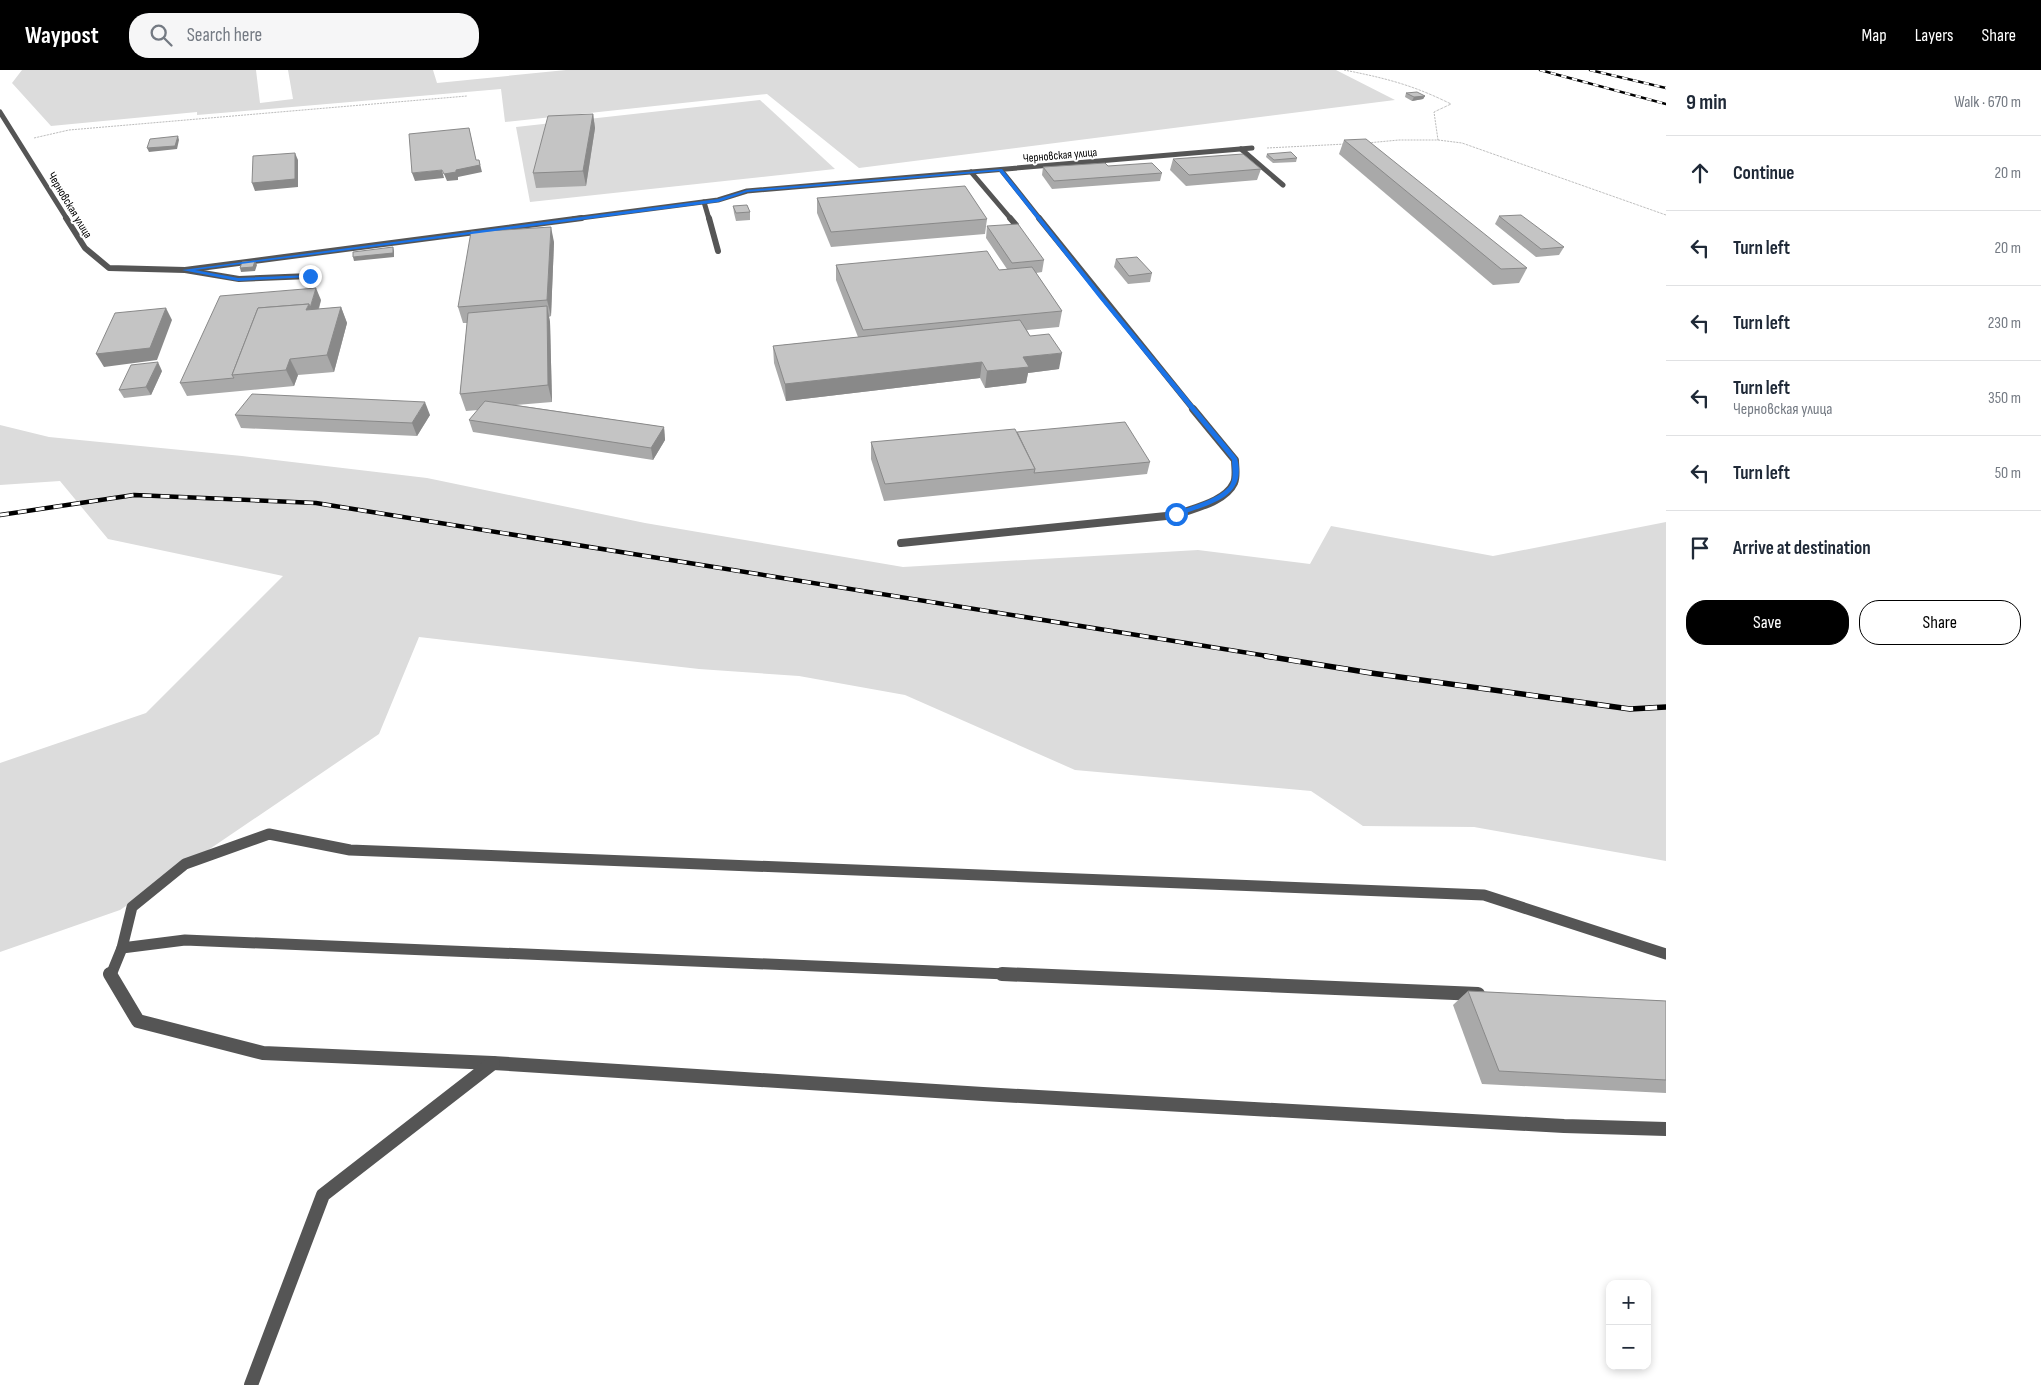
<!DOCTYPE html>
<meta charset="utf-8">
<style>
:root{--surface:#fff;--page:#f6f6f7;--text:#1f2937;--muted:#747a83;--line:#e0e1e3;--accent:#000}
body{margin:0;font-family:"Sofia Sans Condensed",sans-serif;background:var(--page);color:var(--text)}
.controls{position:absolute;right:15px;bottom:15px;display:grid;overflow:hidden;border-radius:10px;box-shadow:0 2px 8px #0003}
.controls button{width:45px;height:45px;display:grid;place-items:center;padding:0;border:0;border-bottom:1px solid var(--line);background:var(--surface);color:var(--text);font:25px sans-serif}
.stop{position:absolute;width:15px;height:15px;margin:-11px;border:4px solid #1a73e8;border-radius:50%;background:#fff}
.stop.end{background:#1a73e8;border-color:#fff;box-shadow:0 1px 5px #0008}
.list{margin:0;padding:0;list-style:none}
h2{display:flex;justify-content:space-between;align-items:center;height:65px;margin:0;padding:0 20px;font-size:21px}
h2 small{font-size:16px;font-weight:400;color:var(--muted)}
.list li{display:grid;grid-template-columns:32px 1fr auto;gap:15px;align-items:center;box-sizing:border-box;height:75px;padding:0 20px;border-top:1px solid var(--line)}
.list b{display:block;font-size:19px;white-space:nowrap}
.list p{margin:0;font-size:16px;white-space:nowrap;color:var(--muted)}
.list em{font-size:16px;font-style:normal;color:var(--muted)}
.actions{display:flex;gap:10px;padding:15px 20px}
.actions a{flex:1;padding:11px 0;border:1px solid var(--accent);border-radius:20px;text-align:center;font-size:18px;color:var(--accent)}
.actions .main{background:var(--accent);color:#fff}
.icon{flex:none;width:28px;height:28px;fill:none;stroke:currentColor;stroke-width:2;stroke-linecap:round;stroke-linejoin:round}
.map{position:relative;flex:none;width:1666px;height:1315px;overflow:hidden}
header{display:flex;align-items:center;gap:30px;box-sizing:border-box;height:70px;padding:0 25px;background:var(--accent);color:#fff}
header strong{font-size:24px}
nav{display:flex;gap:28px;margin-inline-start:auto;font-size:18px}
.search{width:350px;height:45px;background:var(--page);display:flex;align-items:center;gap:12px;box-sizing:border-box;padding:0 18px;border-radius:20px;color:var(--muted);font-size:19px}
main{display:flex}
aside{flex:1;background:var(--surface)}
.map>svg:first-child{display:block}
.green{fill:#dcdcdc}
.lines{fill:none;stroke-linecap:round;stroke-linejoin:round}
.path{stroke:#777;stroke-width:1;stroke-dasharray:0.5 1;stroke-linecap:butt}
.lane-far4{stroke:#555;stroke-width:5}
.lane-far3{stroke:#555;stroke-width:6}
.lane-far2{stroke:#555;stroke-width:8}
.lane-far1{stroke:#555;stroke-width:11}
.lane{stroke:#555;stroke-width:14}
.street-far1{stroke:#555;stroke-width:5}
.street{stroke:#555;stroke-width:6}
.rail-far2-casing{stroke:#000;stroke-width:2.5}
.rail-far1-casing{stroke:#000;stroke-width:4.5}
.rail-casing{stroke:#000;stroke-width:5.5}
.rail-far2{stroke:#fff;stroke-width:2;stroke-dasharray:5.5;stroke-linecap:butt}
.rail-far1{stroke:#fff;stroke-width:3;stroke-dasharray:9;stroke-linecap:butt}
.rail{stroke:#fff;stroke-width:4;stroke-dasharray:12;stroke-linecap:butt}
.wall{fill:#a9a9a9}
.shaded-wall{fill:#898989}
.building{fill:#c4c4c4;stroke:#898989}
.route{fill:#1a73e8}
.labels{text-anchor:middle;stroke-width:4;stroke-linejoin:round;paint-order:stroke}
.far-street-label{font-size:12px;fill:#000;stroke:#fff}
</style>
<header>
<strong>Waypost</strong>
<div class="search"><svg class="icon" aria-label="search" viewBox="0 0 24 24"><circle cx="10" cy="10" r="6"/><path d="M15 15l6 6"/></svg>Search here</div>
<nav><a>Map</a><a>Layers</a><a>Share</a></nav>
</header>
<main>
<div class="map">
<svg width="1666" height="1315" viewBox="0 0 1666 1315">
<rect width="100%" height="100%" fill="#fff"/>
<g class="green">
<polygon points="22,0 256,0 260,33 293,29 288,0 433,0 437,13 566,0 1336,0 1395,30 859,98 767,24 505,52 501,19 197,45 197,42 51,56 12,13"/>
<polygon points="760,30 835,99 530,132 516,57"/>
<polygon points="0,355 49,367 242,386 427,408 645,453 903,497 1198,480 1310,494 1331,456 1493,486 1666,452 1666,791 1474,757 1363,756 1311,721 1075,700 905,625 799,606 699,599 419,567 379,664 120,840 0,882 0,693 146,643 283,506 108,469 60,411 0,415"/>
</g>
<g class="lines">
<g class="path">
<path d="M1344 0C1385 8 1413 15 1451 34L1434 42 1438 70H1399L1367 73"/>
<polyline points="34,68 69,60 467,26"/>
<polyline points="1438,70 1462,73 1666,145"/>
<polyline points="1267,78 1346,74"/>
</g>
<g class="lane-far4">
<polyline points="1241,79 1283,115"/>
<polyline points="1001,100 1040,149"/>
<polyline points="971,102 1011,149"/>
<polyline points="704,132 709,149"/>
</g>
<g class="lane-far3">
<polyline points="709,148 718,181"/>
<polyline points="1039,148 1194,340"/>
<polyline points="1006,158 1015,157 1016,155 1010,148"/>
<polyline points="185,200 239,209 310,206"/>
</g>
<path class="lane-far2" d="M901 473 1176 445C1194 438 1225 432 1234 413 1237 406 1235 397 1235 390L1193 339"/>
<g class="lane-far1">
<polyline points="111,905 122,878"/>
<polyline points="1032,905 185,870 122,878 132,837 185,794 269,764 350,780 1484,825 1666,884"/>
</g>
<g class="lane">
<polyline points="110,904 138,951 263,983 493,993 983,1024 1564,1056 1666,1059"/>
<polyline points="1002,904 1478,924"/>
<polyline points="251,1315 323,1125 493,993"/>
</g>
<g class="street-far1">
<polyline points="0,42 67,149"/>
<polyline points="573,149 718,130 747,121 1252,78"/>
</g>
<polyline class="street" points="66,148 85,178 109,198 185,200 582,148"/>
<defs>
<g id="rail-far2">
<polyline points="1540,0 1666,34"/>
<polyline points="1590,0 1666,18"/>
</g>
<polyline id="rail-far1" points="0,445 134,425 316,433 1273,587"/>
<polyline id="rail" points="1265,586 1371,603 1630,639 1666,637"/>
</defs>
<use href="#rail-far2" class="rail-far2-casing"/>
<use href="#rail-far1" class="rail-far1-casing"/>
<use href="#rail" class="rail-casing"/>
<use href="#rail-far2" class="rail-far2"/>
<use href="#rail-far1" class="rail-far1"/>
<use href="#rail" class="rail"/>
</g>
<g class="wall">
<polygon points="1406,23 1425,26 1423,29 1412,31 1405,27"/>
<polygon points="593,44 595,58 586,116 536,118 533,103"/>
<polygon points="1344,70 1527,198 1519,213 1493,215 1339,84"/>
<polygon points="1267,84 1297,88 1296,92 1273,93 1266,87"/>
<polygon points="1173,89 1261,99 1257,110 1186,116 1170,100"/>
<polygon points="1108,96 1162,103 1160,111 1052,119 1042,105 1043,97"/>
<polygon points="817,128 987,149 985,164 831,177 817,143"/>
<polygon points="733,136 750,142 750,150 736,151 734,143"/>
<polygon points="1499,146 1564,177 1559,185 1536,187 1495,154"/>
<polygon points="987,156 1044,190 1042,202 1036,203 1062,241 1059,257 1027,260 1030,266 1059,299 1028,303 1026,313 985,318 980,308 786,331 774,293 773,276 858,267 836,210 836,195 999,200 1007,199 986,168"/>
<polygon points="554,172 551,246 549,247 550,252 552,332 516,335 664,357 665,370 653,390 473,362 469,350 478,340 466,341 460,324 467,253 463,253 458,237"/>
<polygon points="1116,189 1152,203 1150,212 1128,214 1114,197"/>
<polygon points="321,230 319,239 341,237 347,253 334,302 298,305 294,316 187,326 180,313"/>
<polygon points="162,301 151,325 124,328 119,320"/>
<polygon points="235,345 430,345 417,366 241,358"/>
<polygon points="1017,362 1150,392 1147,404 884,431 871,389 871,372"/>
<polygon points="1468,921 1666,931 1666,1023 1482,1014 1453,935"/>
</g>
<g class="shaded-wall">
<polygon points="1425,26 1423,29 1412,31 1414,27"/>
<polygon points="593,44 595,58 586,116 583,101"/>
<polygon points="469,58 477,95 479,90 482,102 458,107 458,110 447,111 444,104"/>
<polygon points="178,66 179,70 177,79 149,82 147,78"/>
<polygon points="295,83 298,90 298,117 255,121 252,113"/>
<polygon points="442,100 444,108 415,111 412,103"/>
<polygon points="551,157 554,172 551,246 547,230"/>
<polygon points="393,177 394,181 394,187 354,191 353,187"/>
<polygon points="255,191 257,195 255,201 241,202 240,198"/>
<polygon points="316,218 321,230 315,250 310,238"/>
<polygon points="309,234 315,250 306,240"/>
<polygon points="547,236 550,252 552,332 548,315"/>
<polygon points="341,237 347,253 334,302 327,285"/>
<polygon points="166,238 172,250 157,290 104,297 96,284"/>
<polygon points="1062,283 1059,299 1028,303 1026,313 985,318 987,301 1023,287"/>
<polygon points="290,289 298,305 294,316 286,300"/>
<polygon points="158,292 162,301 151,325 146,317"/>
<polygon points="982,292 980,308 786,331 785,314"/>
<polygon points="425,332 430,345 417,366 412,353"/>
<polygon points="664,357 665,370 653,390 651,378"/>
</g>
<g class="building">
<polygon points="1417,22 1425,26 1414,27 1406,23"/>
<polygon points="593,44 583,101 533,103 548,46"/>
<polygon points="469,58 476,90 479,90 480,95 456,100 456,102 444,104 442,100 412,103 409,64"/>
<polygon points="178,66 175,76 147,78 150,69"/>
<polygon points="1366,69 1527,198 1501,199 1344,70"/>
<polygon points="1291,82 1297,88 1274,90 1267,84"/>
<polygon points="295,83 295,109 252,113 253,86"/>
<polygon points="1243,84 1261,99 1189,105 1173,89"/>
<polygon points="1105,93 1108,96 1152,93 1162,103 1054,111 1043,97"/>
<polygon points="965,116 987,149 831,162 817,128"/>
<polygon points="747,135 750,142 736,143 733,136"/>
<polygon points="1521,145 1564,177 1541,179 1499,146"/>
<polygon points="1018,154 1044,190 1012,193 987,156"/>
<polygon points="551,157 547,230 458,237 471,162"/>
<polygon points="393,177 393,183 353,187 353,182"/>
<polygon points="987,181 999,200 1032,197 1062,241 863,260 836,195"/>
<polygon points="1137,187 1152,203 1129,206 1116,189"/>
<polygon points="255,191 253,197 240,198 242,192"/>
<polygon points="316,218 310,238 309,234 258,238 232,305 234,308 180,313 220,226"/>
<polygon points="309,234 306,240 341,237 327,285 290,289 286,300 232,305 258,238"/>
<polygon points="547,236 548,315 460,324 468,243"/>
<polygon points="166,238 150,278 96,284 115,243"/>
<polygon points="1020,250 1030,266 1049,264 1062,283 1023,287 1029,297 987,301 982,292 785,314 773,276"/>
<polygon points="158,292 146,317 119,320 131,295"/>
<polygon points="252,324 425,332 412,353 235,345"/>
<polygon points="485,331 664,357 651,378 469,350"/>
<polygon points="1125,352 1150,392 1034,403 1035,399 1017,362"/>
<polygon points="1015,359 1035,399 885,414 871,372"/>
<polygon points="1468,921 1666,931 1666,1010 1499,1001"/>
</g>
<path class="route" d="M1002 99 1103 226 1237 388C1248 429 1207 434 1178 446H1173V443C1187 438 1226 427 1231 413 1234 406 1232 397 1232 390L1099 228 999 101 747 122 718 132 195 200 238 208 312 205 310 207 238 211 182 200 718 129 747 120Z"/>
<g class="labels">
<g class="far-street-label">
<text transform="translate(1060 85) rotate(-5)" y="4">Черновская улица</text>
<text transform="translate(70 135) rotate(59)" y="4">Черновская улица</text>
</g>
</g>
</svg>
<div class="controls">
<button>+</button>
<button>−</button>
</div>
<div class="stop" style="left:1176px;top:444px"></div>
<div class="stop end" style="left:310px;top:206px"></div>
</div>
<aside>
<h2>9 min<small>Walk · 670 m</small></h2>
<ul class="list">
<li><svg class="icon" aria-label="ahead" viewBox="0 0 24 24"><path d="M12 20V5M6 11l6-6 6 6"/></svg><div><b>Continue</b></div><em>20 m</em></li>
<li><svg class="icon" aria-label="left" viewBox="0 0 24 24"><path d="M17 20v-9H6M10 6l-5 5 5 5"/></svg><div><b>Turn left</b></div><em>20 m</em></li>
<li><svg class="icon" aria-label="left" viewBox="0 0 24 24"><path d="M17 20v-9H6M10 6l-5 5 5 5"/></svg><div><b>Turn left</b></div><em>230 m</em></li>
<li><svg class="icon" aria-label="left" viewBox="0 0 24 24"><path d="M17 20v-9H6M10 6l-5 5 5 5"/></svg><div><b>Turn left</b><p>Черновская улица</p></div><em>350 m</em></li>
<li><svg class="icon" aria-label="left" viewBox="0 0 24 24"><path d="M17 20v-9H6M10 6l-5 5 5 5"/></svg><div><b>Turn left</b></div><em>50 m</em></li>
<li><svg class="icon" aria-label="arrive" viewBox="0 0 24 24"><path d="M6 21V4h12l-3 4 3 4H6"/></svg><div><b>Arrive at destination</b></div></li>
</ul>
<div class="actions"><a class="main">Save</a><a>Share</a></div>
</aside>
</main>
